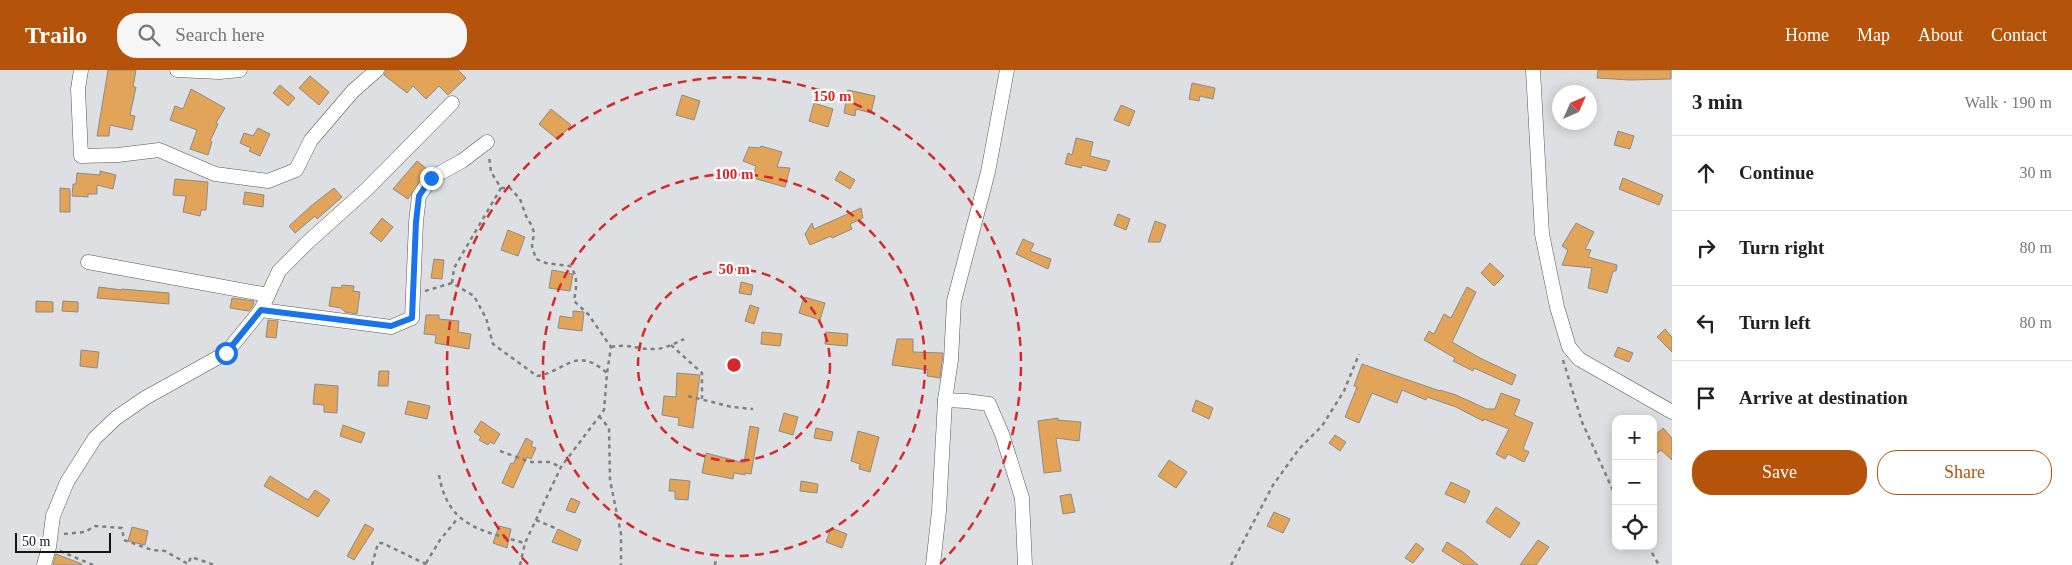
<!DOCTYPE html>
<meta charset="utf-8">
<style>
:root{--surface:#fff;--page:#f6f6f6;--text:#222;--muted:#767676;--line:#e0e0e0;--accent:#b45309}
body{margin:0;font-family:Georgia,serif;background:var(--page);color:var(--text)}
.controls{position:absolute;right:15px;bottom:15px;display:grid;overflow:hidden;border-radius:10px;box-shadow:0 2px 12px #0003}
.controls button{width:45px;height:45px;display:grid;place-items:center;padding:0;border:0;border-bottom:1px solid var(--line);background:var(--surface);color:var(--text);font:25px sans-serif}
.compass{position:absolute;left:1552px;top:15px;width:45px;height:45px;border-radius:50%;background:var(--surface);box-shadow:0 2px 12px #0003;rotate:45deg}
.scale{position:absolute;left:15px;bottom:12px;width:96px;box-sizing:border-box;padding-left:5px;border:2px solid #151516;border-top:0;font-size:14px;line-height:18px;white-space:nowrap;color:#151516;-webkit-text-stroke:4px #fff;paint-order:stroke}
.stop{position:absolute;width:15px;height:15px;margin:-11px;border:4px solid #1a73e8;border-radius:50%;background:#fff}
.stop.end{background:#1a73e8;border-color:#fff;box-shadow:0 1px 5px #0008}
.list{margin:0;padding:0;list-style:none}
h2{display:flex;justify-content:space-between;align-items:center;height:65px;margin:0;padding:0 20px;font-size:21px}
h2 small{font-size:16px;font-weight:400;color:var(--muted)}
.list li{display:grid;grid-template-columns:32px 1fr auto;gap:15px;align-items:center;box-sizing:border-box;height:75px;padding:0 20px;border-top:1px solid var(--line)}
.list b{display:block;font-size:19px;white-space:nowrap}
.list em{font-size:16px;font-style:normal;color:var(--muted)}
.actions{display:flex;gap:10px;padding:15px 20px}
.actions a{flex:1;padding:11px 0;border:1px solid var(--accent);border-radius:20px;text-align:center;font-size:18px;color:var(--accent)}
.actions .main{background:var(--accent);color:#fff}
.icon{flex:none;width:28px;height:28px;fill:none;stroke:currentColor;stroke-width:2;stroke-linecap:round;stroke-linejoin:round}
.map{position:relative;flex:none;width:1672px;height:495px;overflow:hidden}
header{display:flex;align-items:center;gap:30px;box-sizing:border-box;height:70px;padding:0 25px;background:var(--accent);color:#fff}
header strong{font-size:24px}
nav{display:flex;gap:28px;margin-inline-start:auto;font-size:18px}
.search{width:350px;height:45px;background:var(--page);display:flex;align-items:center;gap:12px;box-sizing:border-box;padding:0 18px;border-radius:20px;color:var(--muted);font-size:19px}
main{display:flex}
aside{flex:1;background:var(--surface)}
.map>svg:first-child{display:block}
.building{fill:#e1a459;stroke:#8d8b88}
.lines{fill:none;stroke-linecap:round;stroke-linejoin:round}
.minor-casing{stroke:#57575a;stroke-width:15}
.path{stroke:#7f8082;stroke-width:2.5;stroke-dasharray:4 4;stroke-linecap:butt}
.minor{stroke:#fff;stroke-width:14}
.route{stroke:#1a73e8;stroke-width:6}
.ring{fill:none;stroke:#d62828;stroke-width:2.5;stroke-dasharray:9 6}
.centre{fill:#d62828;stroke:#fff;stroke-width:2.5}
.ring-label{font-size:15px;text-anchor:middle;font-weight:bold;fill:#d62828;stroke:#fff;stroke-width:4.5;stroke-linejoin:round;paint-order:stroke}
</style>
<header>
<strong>Trailo</strong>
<div class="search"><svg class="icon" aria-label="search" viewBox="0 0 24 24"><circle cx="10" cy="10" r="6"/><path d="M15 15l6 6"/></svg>Search here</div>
<nav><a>Home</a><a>Map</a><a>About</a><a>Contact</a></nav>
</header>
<main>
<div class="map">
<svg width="1672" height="495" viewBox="0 0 1672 495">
<rect width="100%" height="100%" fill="#dedfe2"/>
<g class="building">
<polygon points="108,0 136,0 133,17 136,17 130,45 135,46 132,60 110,55 109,66 97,66"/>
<polygon points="386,0 458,0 466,8 448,25 439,16 426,29 413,16 407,23 384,5"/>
<polygon points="1598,0 1671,0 1671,9 1630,10 1597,8"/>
<polygon points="310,6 329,22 319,35 299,18"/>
<polygon points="1192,13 1215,18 1213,29 1200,26 1199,31 1189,29"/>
<polygon points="280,15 295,28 288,36 273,23"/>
<polygon points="191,19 225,38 216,53 218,54 210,71 212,72 208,85 190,79 197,60 170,50 175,36 183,39"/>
<polygon points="848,20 875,26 871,43 856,39 855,46 844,43"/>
<polygon points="682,25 700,31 694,50 676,45"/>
<polygon points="814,33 833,39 828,57 809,51"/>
<polygon points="1121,35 1135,41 1129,56 1114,50"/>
<polygon points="551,39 571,55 558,70 539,54"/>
<polygon points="258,58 270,64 260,86 249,81 251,78 240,73 244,63 253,66"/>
<polygon points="1618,61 1634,66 1630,79 1614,75"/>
<polygon points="1076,68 1093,72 1090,86 1110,91 1106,101 1082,95 1081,98 1065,94 1068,83 1072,85"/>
<polygon points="761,76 782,82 777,97 790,98 785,117 753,108 756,96 743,91 749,77 760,78"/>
<polygon points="417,91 428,100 408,129 393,119"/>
<polygon points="100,101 116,105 113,119 97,115 97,124 88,124 88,127 72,126 73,114 76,114 77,103 100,105"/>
<polygon points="840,101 855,110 850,119 835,110"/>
<polygon points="1623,108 1663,125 1659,135 1619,119"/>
<polygon points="175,109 208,112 206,140 201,140 200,146 183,142 186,126 173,125"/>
<polygon points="60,118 70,119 70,142 60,142"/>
<polygon points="334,118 342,127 317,149 315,146 295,163 289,156 311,136"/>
<polygon points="245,122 264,125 263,137 243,134"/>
<polygon points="861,138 863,148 850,154 852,159 832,168 831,166 810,175 805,164 812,153 814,159"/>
<polygon points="1118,144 1130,149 1126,160 1114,155"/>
<polygon points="382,148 393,157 381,172 370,163"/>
<polygon points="1155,151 1166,155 1160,172 1148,172"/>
<polygon points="1576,153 1594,162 1585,179 1591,180 1588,187 1617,195 1616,201 1613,201 1607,223 1588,218 1592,198 1562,195 1568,180 1562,176"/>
<polygon points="508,160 525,167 518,186 501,180"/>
<polygon points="1023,169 1034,174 1030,181 1051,189 1048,199 1016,184"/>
<polygon points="434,189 444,190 442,209 431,208"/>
<polygon points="1490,193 1504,206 1494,216 1481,203"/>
<polygon points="552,200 573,204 570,221 549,218"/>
<polygon points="741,212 753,215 751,225 739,223"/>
<polygon points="342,215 354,216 353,221 360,222 357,244 345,242 341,238 329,236 332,217 341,218"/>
<polygon points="99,217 122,220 122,219 169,223 169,234 97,228"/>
<polygon points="1467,217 1476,222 1452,272 1480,288 1516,305 1512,315 1474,298 1473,301 1453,291 1455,288 1424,270 1429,261 1434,264 1444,244 1451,248"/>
<polygon points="804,227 825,233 820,250 799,243"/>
<polygon points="232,228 254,231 253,236 249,241 230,238"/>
<polygon points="36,231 53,232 53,242 36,242"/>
<polygon points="63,231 78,232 78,242 62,241"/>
<polygon points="750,235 759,238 754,254 745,251"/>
<polygon points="573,241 584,242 582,261 558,258 560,246 573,248"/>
<polygon points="426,245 439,245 439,249 459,251 458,262 471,264 469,279 435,273 436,265 424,264"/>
<polygon points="268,250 278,251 276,268 266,267"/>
<polygon points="1665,259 1672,267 1672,282 1657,267"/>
<polygon points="762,262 782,264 780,276 761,274"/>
<polygon points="826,262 848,264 847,276 825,274"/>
<polygon points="897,269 913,269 913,282 943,283 940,308 927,306 928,300 892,295"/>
<polygon points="1618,277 1633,283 1629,292 1614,286"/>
<polygon points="81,280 99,282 97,298 80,296"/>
<polygon points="1362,294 1440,321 1440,320 1456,325 1487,339 1495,339 1501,323 1520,330 1514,345 1533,353 1523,379 1529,382 1524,392 1508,384 1505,389 1496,384 1509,359 1484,349 1483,351 1456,337 1427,327 1426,330 1402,320 1397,333 1372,323 1359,353 1345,347 1357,317 1354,316"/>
<polygon points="379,301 389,301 388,316 378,316"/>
<polygon points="677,303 700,305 693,358 678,355 679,348 662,345 664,326 676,327"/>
<polygon points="315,314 338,316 337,343 324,342 324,335 313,334"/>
<polygon points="1196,330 1213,338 1209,349 1192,341"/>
<polygon points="408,331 430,336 427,349 405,344"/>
<polygon points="784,343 798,347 793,365 779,361"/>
<polygon points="1058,348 1058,350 1081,352 1079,371 1056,368 1061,401 1044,403 1038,351"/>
<polygon points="481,351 500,364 494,374 490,372 488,375 479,370 481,367 474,362"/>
<polygon points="343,355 365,363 361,373 340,366"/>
<polygon points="750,356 759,358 751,404 745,403 745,405 734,403 733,409 702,403 706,383 744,393"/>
<polygon points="816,358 833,362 831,371 814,368"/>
<polygon points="1663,358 1672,368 1672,390 1661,380 1653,386 1653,367"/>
<polygon points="858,361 879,367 870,402 859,399 860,394 851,391"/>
<polygon points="1335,365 1346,372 1340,381 1329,373"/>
<polygon points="526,368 533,372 531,376 536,378 531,389 527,387 513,418 502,413 511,393 513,394"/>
<polygon points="1169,390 1187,402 1176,418 1158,406"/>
<polygon points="270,406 308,430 315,420 330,430 318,447 264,416"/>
<polygon points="670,409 690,411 688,430 675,429 675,421 669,421"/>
<polygon points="801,411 818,414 817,423 800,421"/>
<polygon points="1451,412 1470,421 1465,433 1445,424"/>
<polygon points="1071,424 1075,442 1063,444 1060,426"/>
<polygon points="571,428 580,432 575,443 566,440"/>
<polygon points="1496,437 1520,453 1510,468 1486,452"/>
<polygon points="1274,442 1290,449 1283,463 1267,456"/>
<polygon points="365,454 374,459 354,490 347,486"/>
<polygon points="499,456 511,459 507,478 493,473"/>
<polygon points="132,457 148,461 145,475 128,471"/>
<polygon points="831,458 847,464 842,478 826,472"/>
<polygon points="558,459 581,470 577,481 552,472"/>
<polygon points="1538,470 1549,477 1536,495 1520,495"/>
<polygon points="1447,472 1463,482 1478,495 1464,495 1442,481"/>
<polygon points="1416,473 1424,479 1413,493 1405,488"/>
<polygon points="56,484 82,494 82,495 53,495"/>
</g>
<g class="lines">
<defs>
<g id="minor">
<polyline points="81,0 78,19 81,86 118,85 159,80 215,104 268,111 296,100 311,70 353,21 377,0"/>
<polyline points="177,0 219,2 240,0"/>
<polyline points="1533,0 1542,164 1557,237 1569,277 1579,289 1672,342"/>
<polyline points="88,192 268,225"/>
<polyline points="261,240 391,257 412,248 416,152 419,126 431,108 462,91 487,72"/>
<polyline points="945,330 966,331 989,334 1002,364 1022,428 1025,495"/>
<polyline points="44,495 49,477 53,446 67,412 95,368 116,348 145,328 226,283 261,240 279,201 308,172 367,119 452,33"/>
<polyline points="933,495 939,441 945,330 951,290 954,231 988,102 1007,0"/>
</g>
</defs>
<use href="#minor" class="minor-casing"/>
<g class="path">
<path d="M501 118H510L520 129 526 146 532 156 534 163 532 176 536 189 546 193 570 196C579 207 576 218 574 231L588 244 611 277 607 303"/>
<polyline points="452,213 454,198 501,118 491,102 489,86"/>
<path d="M425 221 452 213 474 226 486 248 493 274 537 306C567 301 575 275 607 303L604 340 561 397 525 473 520 495"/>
<polyline points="671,275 702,303 702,329"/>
<path d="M611 277C631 273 637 280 654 279 664 279 674 274 684 269"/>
<polyline points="1563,290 1582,352 1616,427"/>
<polyline points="688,326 732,337 753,339"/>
<polyline points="599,346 609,358 610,410 621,464 621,495"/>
<polyline points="500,381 530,392 549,392 561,397"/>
<path d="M439 405C448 457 481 460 524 473"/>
<polyline points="536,450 555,458"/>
<polyline points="64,464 85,462 95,456 122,458 124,470 152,480 165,481 188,494 191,487 215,495"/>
<polyline points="1648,476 1659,495"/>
<polyline points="60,481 93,495"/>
<polyline points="426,493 440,470 458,448"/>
<polyline points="372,495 378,473 382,473 428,495"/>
<polyline points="715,495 716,487"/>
<polyline points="1231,495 1273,415 1299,379 1322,356 1344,321 1359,284"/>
</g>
<use href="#minor" class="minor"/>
</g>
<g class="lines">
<polyline class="route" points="226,283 261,240 391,256 412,248 416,152 419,126 431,108"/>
</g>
<g class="ring">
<circle cx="734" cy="295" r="96"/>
<circle cx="734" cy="295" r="191"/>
<path d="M528 494A287 287 0 1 1 940 494"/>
</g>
<circle cx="734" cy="295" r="8" class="centre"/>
<g class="ring-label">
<text x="832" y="31">150 m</text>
<text x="734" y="109">100 m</text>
<text x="734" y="204">50 m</text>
</g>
</svg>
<div class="controls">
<button>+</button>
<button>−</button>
<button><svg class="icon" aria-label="locate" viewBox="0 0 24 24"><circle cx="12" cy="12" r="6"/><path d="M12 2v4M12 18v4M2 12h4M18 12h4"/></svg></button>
</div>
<svg class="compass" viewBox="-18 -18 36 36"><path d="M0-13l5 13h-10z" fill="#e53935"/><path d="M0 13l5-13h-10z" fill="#767676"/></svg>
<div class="scale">50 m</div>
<div class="stop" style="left:226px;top:283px"></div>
<div class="stop end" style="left:431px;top:108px"></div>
</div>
<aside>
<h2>3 min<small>Walk · 190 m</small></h2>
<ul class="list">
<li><svg class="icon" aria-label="ahead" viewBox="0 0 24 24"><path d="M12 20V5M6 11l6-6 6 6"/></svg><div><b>Continue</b></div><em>30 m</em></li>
<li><svg class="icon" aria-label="right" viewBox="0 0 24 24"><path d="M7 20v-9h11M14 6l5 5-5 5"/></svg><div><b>Turn right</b></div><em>80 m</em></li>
<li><svg class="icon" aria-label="left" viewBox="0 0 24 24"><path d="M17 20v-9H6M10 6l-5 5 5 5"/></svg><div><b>Turn left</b></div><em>80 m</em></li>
<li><svg class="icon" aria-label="arrive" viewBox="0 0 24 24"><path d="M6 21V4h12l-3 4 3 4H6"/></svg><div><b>Arrive at destination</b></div></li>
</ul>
<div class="actions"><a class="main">Save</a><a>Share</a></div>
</aside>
</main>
